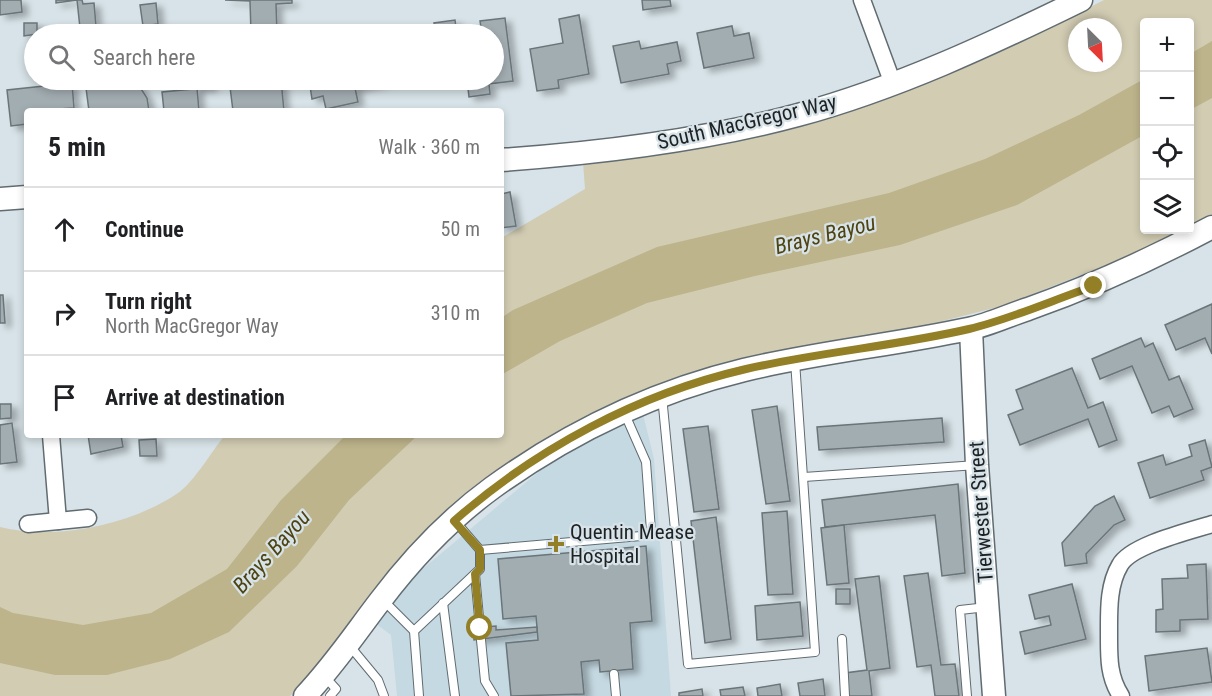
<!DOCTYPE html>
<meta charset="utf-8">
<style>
:root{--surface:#fff;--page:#f6f6f6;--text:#202124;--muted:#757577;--line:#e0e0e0}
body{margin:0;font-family:"Roboto Condensed",sans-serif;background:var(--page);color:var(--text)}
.controls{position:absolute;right:18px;top:18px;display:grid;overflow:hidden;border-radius:6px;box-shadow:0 3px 9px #0003}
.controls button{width:54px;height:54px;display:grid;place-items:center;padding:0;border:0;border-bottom:2px solid var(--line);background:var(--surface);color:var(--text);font:30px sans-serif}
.compass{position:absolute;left:1068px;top:18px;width:54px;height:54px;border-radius:50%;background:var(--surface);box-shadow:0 3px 9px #0003;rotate:156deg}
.stop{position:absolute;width:18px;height:18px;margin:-14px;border:4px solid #927f26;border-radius:50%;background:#fff}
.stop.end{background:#927f26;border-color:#fff;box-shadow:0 2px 6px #0008}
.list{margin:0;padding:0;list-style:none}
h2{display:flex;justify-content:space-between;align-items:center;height:78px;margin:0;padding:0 24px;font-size:26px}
h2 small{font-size:20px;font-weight:400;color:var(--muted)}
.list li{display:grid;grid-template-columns:39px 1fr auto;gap:18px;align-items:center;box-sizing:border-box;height:84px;padding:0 24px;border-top:2px solid var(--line)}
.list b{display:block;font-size:22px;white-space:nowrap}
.list p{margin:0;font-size:20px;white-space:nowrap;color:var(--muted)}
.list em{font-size:20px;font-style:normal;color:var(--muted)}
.icon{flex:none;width:33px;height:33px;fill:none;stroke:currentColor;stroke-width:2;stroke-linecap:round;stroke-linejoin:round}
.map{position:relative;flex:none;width:1212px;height:696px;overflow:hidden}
.search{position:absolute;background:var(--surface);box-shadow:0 3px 9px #0003;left:24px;top:24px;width:480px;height:66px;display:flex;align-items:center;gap:15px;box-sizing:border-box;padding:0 21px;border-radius:33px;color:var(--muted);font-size:22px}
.panel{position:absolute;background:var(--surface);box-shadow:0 3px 9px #0003;left:24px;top:108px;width:480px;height:330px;border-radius:6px}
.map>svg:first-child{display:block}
.built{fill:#c5d9e2}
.green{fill:#d2ccb3;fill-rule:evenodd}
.water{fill:#bdb48b}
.building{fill:#a2adb2;stroke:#6a757a;stroke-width:1.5;filter:url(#shadow)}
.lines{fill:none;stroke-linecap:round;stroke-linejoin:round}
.lane-casing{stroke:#616c71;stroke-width:10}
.street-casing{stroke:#616c71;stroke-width:19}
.secondary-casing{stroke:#616c71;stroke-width:25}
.lane{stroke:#fff;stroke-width:8}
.street{stroke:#fff;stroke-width:16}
.secondary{stroke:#fff;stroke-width:22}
.route{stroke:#927f26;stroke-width:8}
.poi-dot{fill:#927f26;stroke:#d7e3e8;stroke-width:2}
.labels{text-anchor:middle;stroke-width:4.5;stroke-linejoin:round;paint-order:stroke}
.street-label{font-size:21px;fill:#1e2224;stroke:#d7e3e8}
.poi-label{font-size:21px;fill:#1e2224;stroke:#d7e3e8;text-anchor:start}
.water-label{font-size:22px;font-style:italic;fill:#4e4411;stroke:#d7e3e8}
</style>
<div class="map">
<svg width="1212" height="696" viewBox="0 0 1212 696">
<defs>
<filter id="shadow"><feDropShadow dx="6" dy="4" stdDeviation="3" flood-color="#0004"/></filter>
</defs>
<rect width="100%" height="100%" fill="#d7e3e8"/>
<polygon class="built" points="643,414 654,459 671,696 397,696 391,635 375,623 413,577 548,464"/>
<path class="green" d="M1104 0H1212V214L1190 225V22H1144V230H1181L1127 257 1002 306 923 326 748 357 679 378 618 402 541 443 290 696H0V527C55 541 131 525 178 493 194 482 212 451 225 435H501V238L585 189 583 162 685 151 831 113 1061 22ZM1077 27H1113V63H1077Z"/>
<g class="water">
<polygon points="1212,41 1212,98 1190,110 1190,54"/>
<polygon points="1144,79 1144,135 1017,205 900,245 755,276 647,303 560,341 501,375 501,318 513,310 657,247 889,193 985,159 1079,115"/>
<polygon points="346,435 418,435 349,500 297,566 229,632 170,659 107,675 55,675 0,663 0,607 13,613 83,625 151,613 227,569 281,500"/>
</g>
<g class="building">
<polygon points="0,0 21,0 22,12 0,15"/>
<polygon points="56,0 82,0 83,4 94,3 96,26 80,28 77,0 56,3"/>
<polygon points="225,0 292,0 292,3 276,4 277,32 251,33 250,1"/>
<polygon points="642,0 670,0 671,6 643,10"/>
<polygon points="156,3 158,24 143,26 140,5"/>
<polygon points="579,15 589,74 558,80 559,88 537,91 530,49 563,43 559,19"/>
<polygon points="505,18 513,81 489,84 490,94 469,97 467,80 494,80 494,34 482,34 480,21"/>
<polygon points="455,20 457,34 436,34 434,23"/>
<polygon points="24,23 37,23 37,34 24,36"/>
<polygon points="732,26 734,36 749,33 754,58 704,68 697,33"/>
<polygon points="639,41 641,49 677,42 681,61 667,64 669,74 621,83 613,46"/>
<polygon points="102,80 115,80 120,86 138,84 147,98 149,111 89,111 86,88 103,86"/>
<polygon points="192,80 211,80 211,87 197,88 199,111 164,111 162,92 193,89"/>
<polygon points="241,80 281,80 284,111 233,111 230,87 242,86"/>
<polygon points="323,80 382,80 382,82 355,88 358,102 326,109 323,96 312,99 310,86 323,83"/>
<polygon points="72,83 74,108 27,111 27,124 11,126 7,90"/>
<polygon points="510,192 516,226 501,228 501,194"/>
<polygon points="0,295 3,295 5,323 0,323"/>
<polygon points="1212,304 1212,354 1205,338 1176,350 1165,325"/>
<polygon points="1141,338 1145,347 1153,343 1169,380 1179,376 1193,409 1174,417 1169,406 1152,413 1132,366 1100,379 1092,359"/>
<polygon points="1072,368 1088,408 1103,402 1117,440 1099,447 1088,419 1020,445 1008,415 1023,409 1016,390"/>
<polygon points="0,404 11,404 11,418 0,419"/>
<polygon points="777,406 790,501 766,504 752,410"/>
<polygon points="942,418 944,442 819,450 817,427"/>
<polygon points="12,423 17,462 0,464 0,425"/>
<polygon points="708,426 719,509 694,512 683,429"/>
<polygon points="88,435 121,435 123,447 91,454"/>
<polygon points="156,439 157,456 140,456 139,440"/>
<polygon points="1205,440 1212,467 1201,471 1204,480 1150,498 1138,463 1163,455 1166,465 1192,456 1189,445"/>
<polygon points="958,484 965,573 942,576 935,515 825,527 822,500"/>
<polygon points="1114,496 1125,520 1114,525 1086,554 1087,563 1065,566 1062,543 1095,506"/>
<polygon points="787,511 793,594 768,595 762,513"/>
<polygon points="716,517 731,639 705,643 691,521"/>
<polygon points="844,525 849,583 827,585 821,528"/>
<polygon points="646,546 652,621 630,623 633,669 600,672 599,660 581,662 584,694 511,696 506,643 538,640 536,616 503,619 498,559"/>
<polygon points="1206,564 1208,619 1180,620 1180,631 1156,632 1156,610 1163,609 1162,579 1188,578 1187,565"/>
<polygon points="928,573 941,665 955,664 959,696 935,696 931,665 917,667 904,576"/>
<polygon points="879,576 890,668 869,671 872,696 848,696 845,673 867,670 855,579"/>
<polygon points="1072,584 1086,639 1025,654 1020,632 1051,625 1049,616 1035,619 1029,595"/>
<rect x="836" y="589" width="14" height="15"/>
<polygon points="800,602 803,636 757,640 755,606"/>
<polygon points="496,626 496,630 537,627 537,632 474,640 473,628"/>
<polygon points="1207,648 1212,682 1149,691 1145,656"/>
<polygon points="823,679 825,696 800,696 798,683"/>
<polygon points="780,684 782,696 758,696 757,688"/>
<polygon points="743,687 745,696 721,696 720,690"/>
<polygon points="702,689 703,696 679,696 679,693"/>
</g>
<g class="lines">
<defs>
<g id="lane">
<polyline points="662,396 688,664 815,652 795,361"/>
<polyline points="804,477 977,465"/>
<polyline points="480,550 641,536 651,531 646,462 624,412"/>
<polyline points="475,574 480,628"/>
<polyline points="382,599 414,631 419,696"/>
<polyline points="443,603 455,696"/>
<polyline points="414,631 480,569 480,550 455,521"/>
<polyline points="842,639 845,696"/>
<polyline points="481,640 485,681 494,696"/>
<polyline points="349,645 378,680 384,696"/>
<polyline points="614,674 616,696"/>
<polyline points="325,677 336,689 330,696"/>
<polyline points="967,696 960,610 987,607"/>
</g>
<g id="street">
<polyline points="862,0 893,84"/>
<polyline points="51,435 58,521"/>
<polyline points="28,524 88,518"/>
<path d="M1121 696C1108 676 1109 656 1109 633 1109 611 1108 585 1120 565 1131 545 1190 531 1212 524"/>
</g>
<g id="secondary">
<path d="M501 160C600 153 702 141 798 115 897 88 989 45 1081 0"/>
<polyline points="0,199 27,197"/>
<polyline points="971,329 977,465 994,696"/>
<path d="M305 696C335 664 354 635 380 601 411 560 451 518 492 488 568 433 653 392 744 370 818 352 894 345 968 329 989 325 1009 315 1028 309 1093 286 1152 259 1212 227"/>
</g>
</defs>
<use href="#lane" class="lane-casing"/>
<use href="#street" class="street-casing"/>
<use href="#secondary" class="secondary-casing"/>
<use href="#lane" class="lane"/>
<use href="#street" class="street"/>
<use href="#secondary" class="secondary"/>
</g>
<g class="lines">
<path class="route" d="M480 628 475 574 480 569V550L454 521C537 448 638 394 746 369 820 352 896 346 969 329 1011 319 1053 300 1094 286"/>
</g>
<path class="poi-dot" d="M553 535h6v6h6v6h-6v6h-6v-6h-6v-6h6z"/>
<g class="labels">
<g class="street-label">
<text transform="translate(747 122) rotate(-13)" y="7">South MacGregor Way</text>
<text transform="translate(981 512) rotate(-94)" y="7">Tierwester Street</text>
</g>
<g class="poi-label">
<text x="570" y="539">Quentin Mease<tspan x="570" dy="24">Hospital</tspan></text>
</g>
<g class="water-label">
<text transform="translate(825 234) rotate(-14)" y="8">Brays Bayou</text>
<text transform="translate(271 551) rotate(-48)" y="8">Brays Bayou</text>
</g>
</g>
</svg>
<div class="controls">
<button>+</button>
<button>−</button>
<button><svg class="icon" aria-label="locate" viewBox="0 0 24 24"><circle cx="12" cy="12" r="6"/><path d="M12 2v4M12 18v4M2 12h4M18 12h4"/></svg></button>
<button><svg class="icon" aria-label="layers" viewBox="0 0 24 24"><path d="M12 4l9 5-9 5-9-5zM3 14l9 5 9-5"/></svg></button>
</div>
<svg class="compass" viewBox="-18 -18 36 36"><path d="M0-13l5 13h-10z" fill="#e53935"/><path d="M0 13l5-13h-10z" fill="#757577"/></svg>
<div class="stop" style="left:480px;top:628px"></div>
<div class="stop end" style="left:1094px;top:286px"></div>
<div class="search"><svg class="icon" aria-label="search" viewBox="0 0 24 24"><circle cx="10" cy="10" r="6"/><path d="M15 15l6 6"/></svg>Search here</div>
<section class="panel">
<h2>5 min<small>Walk · 360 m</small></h2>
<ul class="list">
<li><svg class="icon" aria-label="ahead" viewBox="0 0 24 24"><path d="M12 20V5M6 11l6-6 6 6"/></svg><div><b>Continue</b></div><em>50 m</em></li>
<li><svg class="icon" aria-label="right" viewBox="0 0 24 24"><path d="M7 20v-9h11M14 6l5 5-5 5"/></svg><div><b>Turn right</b><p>North MacGregor Way</p></div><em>310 m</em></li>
<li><svg class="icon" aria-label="arrive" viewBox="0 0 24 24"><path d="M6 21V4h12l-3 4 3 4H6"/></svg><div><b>Arrive at destination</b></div></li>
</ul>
</section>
</div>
